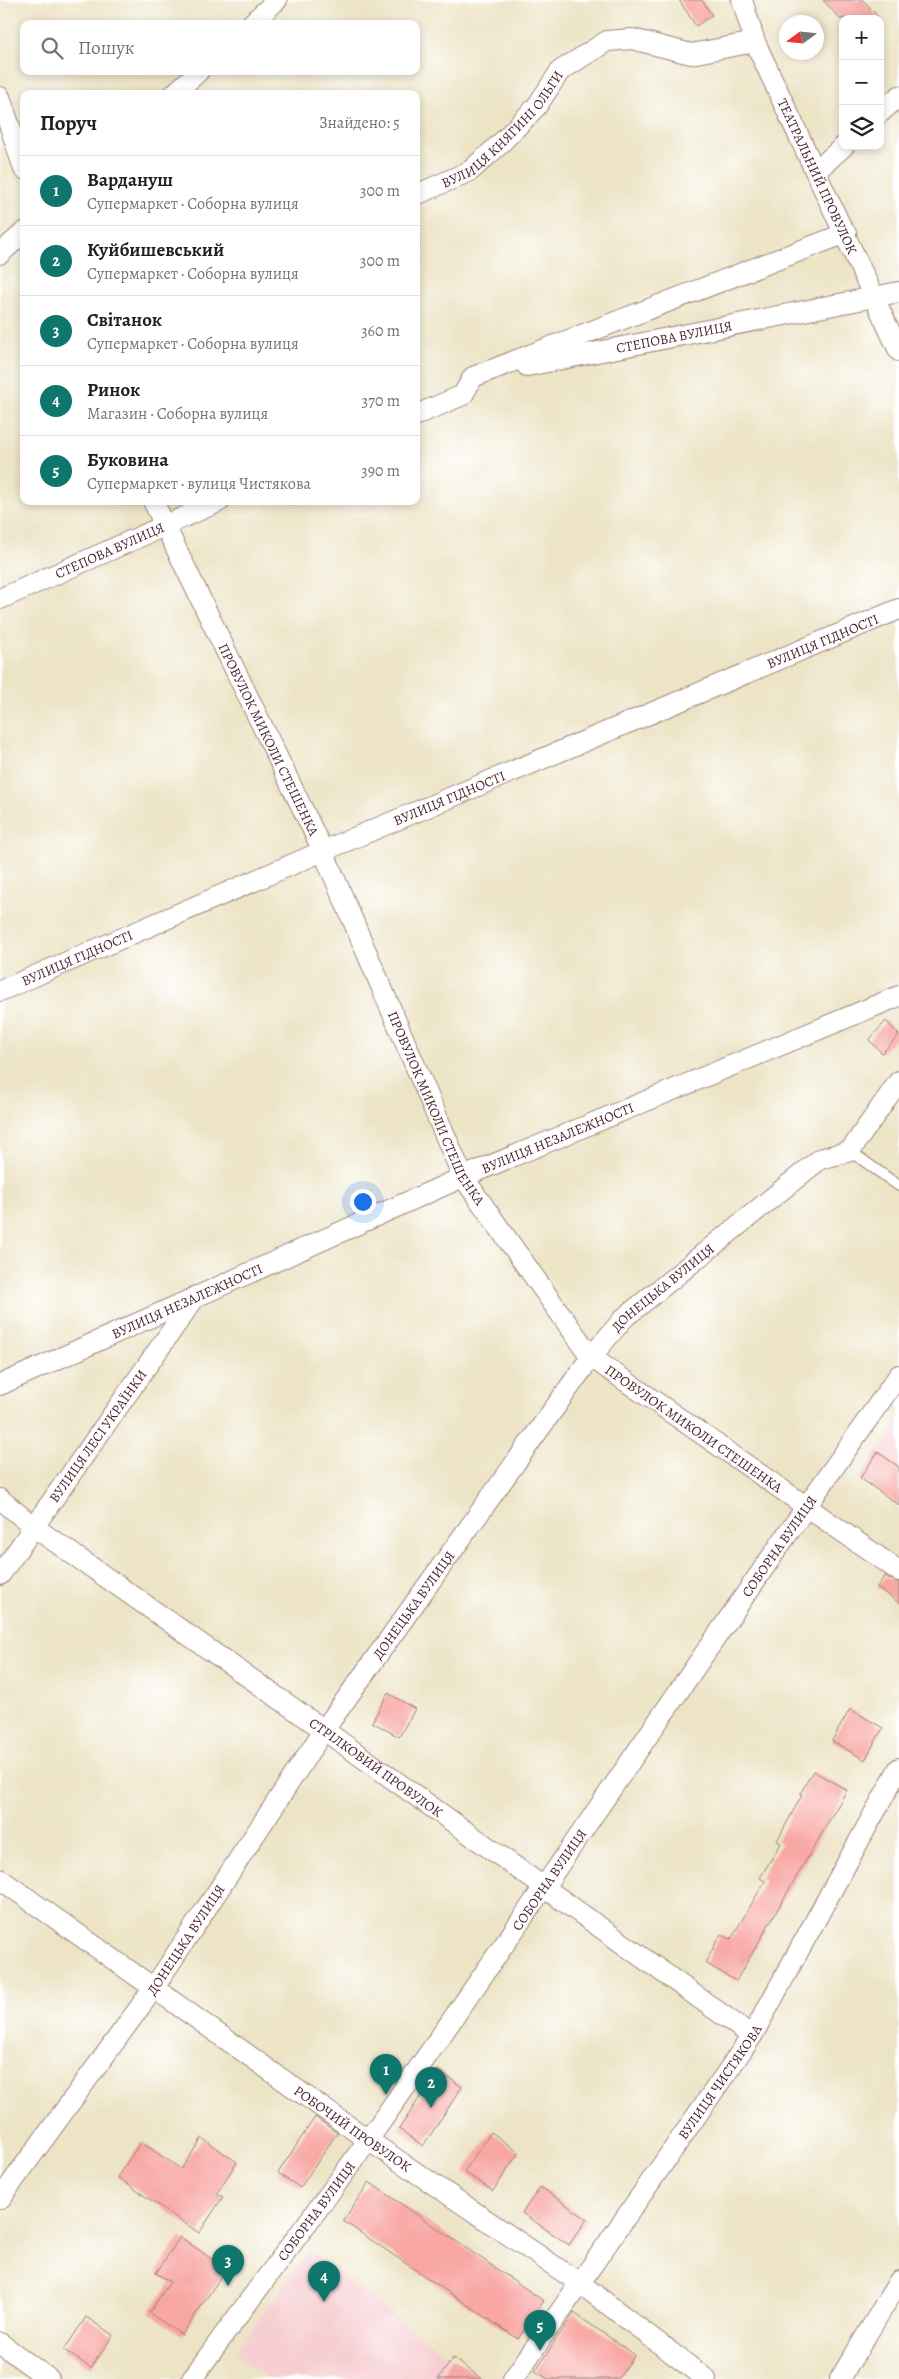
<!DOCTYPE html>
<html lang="uk">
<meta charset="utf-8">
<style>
:root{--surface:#fff;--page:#f2f2f2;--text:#202124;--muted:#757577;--line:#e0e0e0;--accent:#0f766e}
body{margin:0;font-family:Alegreya,serif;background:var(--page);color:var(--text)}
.controls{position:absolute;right:15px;top:15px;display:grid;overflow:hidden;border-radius:10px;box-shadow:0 2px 8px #0003}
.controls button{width:45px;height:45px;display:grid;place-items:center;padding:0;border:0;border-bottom:1px solid var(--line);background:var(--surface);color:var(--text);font:25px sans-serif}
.compass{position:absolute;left:779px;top:15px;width:45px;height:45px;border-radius:50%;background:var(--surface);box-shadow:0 2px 8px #0003;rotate:255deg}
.you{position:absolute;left:362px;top:1201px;width:18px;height:18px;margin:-12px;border:4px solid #fff;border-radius:50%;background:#1a73e8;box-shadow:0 0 0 8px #1a73e833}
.badge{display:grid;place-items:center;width:32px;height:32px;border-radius:50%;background:var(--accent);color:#fff;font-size:16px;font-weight:700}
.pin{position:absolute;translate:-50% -41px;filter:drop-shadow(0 1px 2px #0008)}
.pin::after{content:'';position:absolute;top:26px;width:18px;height:15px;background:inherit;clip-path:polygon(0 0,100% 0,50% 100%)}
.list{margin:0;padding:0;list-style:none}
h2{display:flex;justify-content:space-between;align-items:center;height:65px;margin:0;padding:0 20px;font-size:21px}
h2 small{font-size:16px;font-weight:400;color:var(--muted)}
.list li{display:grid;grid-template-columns:32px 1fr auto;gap:15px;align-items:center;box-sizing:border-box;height:70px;padding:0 20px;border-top:1px solid var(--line)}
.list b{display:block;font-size:19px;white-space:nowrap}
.list p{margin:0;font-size:16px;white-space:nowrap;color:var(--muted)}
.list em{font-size:16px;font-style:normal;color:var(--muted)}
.icon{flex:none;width:28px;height:28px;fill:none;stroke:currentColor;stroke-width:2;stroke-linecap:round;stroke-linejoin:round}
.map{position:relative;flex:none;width:899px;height:2379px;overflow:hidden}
.search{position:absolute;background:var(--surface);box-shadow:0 2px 8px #0003;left:20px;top:20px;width:400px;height:55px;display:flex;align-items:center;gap:12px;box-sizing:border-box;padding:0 18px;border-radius:10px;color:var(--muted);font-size:19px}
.panel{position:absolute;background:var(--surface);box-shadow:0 2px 8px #0003;left:20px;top:90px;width:400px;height:415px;border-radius:10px}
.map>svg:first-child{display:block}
.built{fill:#f7cfd3}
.building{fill:#f8a7a4}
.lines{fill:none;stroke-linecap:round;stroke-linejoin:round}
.lane-casing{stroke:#9c8278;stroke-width:12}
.street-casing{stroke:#9c8278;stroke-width:22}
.lane{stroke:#fff;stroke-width:10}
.street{stroke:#fff;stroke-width:20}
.labels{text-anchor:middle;stroke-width:4;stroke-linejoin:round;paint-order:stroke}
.street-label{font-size:14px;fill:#4a1f2b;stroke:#fff}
</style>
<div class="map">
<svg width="899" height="2379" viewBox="0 0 899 2379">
<rect width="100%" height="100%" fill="#fff"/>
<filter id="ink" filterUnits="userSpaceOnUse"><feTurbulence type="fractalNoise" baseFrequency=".02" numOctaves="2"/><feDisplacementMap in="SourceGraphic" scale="10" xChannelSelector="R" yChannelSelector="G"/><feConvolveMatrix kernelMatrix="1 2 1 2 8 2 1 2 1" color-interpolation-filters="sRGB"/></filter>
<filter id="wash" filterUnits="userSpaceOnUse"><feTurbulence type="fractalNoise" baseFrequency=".0096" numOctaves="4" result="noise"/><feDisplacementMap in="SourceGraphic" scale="20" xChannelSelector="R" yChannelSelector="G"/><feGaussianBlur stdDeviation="1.12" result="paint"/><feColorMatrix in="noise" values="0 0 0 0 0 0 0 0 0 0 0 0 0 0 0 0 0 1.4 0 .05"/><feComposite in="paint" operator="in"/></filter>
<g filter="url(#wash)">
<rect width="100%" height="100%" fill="#ede4c6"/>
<g class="built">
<polygon points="899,1422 899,1467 878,1452"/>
<polygon points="309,2251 453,2359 438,2379 268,2379 234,2353"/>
</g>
<g id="blocks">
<g class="building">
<polygon points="679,0 702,0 712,15 696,26"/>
<polygon points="823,0 863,0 880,19 840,19"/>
<polygon points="886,1021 899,1035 882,1053 869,1040"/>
<polygon points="878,1452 899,1467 899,1505 860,1478"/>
<polygon points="885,1576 899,1583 899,1603 877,1587"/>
<polygon points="388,1693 415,1709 399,1737 372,1722"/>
<polygon points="850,1709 883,1728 865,1760 832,1741"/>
<polygon points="813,1771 847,1790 736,1981 705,1963 721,1934 731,1939 765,1881 760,1878 781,1843 777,1841 802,1795 800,1794"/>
<polygon points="438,2070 462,2087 423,2146 399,2129"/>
<polygon points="315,2117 337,2133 300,2188 278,2173"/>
<polygon points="491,2132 519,2152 493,2191 464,2172"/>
<polygon points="202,2138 237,2162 217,2193 223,2197 199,2233 117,2177 141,2142 181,2169"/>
<polygon points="369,2182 544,2301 518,2339 343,2221"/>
<polygon points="540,2187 587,2219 569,2245 522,2213"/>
<polygon points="180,2237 226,2269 182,2335 149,2313 170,2282 156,2273"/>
<polygon points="574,2313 635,2355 618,2379 548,2379 535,2371"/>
<polygon points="86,2317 113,2335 91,2368 64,2350"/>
<polygon points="453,2358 482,2379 438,2379"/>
</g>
</g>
</g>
<g filter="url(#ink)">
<use href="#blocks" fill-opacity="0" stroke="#9c8278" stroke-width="1"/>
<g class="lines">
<defs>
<polyline id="lane" points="850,1151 899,1186"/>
<g id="street">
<path id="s1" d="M742 0 755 42 899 351"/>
<polyline points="251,24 277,0"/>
<polyline points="174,94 199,71"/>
<polyline points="0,97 24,169"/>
<polyline points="880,113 899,96"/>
<polyline points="816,171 844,146"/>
<path id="s2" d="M416 195 470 171 498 146 537 106 560 71 607 41 632 39 691 54 755 42"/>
<polyline points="0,254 24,232"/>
<path id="s3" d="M527 366 899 292"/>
<polyline points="416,415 463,395 473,377 846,233"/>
<path id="s4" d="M153 501 323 851 463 1177 591 1357 899 1571"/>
<path id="s5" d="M0 599 220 501"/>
<path id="s6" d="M0 991 323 851 899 609"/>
<path id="s7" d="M0 1385 463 1177 899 996"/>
<path id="s8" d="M0 1499 34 1527 324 1730 752 2036"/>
<path id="s9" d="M0 1575 196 1296"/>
<path id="s10" d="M0 1879 368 2140 581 2284 706 2379"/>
<path id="s11" d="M0 2199 153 1989 324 1730 591 1357 624 1318 820 1159 850 1151 899 1081"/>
<polyline points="0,2343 49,2379"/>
<path id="s12" d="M192 2379C250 2297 313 2218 371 2136 549 1883 720 1627 899 1375"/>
<path id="s13" d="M513 2379 752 2036 899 1768"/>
<polyline points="840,2379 899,2281"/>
</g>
</defs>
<use href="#lane" class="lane-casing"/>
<use href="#street" class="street-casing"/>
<use href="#lane" class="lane"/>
<use href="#street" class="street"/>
</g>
</g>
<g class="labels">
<g class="street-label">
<text dy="5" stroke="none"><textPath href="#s2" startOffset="111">ВУЛИЦЯ КНЯГИНІ ОЛЬГИ</textPath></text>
<text dy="5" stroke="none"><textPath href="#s1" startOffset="192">ТЕАТРАЛЬНИЙ ПРОВУЛОК</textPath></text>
<text dy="5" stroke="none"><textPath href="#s3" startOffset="150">СТЕПОВА ВУЛИЦЯ</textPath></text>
<text dy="5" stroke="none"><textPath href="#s5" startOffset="120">СТЕПОВА ВУЛИЦЯ</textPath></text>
<text dy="5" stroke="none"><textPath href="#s6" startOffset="894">ВУЛИЦЯ ГІДНОСТІ</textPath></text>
<text dy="5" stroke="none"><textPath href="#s4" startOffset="265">ПРОВУЛОК МИКОЛИ СТЕШЕНКА</textPath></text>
<text dy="5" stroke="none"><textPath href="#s6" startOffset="489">ВУЛИЦЯ ГІДНОСТІ</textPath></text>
<text dy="5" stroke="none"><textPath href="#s6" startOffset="84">ВУЛИЦЯ ГІДНОСТІ</textPath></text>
<text dy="5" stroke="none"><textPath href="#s4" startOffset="670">ПРОВУЛОК МИКОЛИ СТЕШЕНКА</textPath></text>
<text dy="5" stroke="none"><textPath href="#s7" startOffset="610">ВУЛИЦЯ НЕЗАЛЕЖНОСТІ</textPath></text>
<text dy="5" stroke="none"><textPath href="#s11" startOffset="1129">ДОНЕЦЬКА ВУЛИЦЯ</textPath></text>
<text dy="5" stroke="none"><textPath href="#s7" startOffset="205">ВУЛИЦЯ НЕЗАЛЕЖНОСТІ</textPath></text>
<text dy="5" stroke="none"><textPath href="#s4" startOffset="1090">ПРОВУЛОК МИКОЛИ СТЕШЕНКА</textPath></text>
<text dy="5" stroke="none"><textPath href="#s9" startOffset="170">ВУЛИЦЯ ЛЕСІ УКРАЇНКИ</textPath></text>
<text dy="5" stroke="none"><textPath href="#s12" startOffset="1019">СОБОРНА ВУЛИЦЯ</textPath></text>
<text dy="5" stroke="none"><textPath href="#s11" startOffset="724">ДОНЕЦЬКА ВУЛИЦЯ</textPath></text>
<text dy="5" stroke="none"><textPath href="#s8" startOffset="462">СТРІЛКОВИЙ ПРОВУЛОК</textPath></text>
<text dy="5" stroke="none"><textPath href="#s12" startOffset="614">СОБОРНА ВУЛИЦЯ</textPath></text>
<text dy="5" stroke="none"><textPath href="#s11" startOffset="319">ДОНЕЦЬКА ВУЛИЦЯ</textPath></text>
<text dy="5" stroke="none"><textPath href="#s13" startOffset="362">ВУЛИЦЯ ЧИСТЯКОВА</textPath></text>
<text dy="5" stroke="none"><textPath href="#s10" startOffset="432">РОБОЧИЙ ПРОВУЛОК</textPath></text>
<text dy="5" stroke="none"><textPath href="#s12" startOffset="209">СОБОРНА ВУЛИЦЯ</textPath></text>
</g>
</g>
</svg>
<div class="controls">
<button>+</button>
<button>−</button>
<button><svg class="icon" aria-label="layers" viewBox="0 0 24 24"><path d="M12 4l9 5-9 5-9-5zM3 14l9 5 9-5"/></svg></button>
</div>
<svg class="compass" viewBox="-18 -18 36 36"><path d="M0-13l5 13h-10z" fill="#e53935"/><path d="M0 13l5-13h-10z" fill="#757577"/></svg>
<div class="you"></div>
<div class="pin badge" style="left:386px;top:2095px">1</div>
<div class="pin badge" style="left:431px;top:2108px">2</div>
<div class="pin badge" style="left:228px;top:2286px">3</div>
<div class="pin badge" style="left:324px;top:2302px">4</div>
<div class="pin badge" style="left:540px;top:2351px">5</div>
<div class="search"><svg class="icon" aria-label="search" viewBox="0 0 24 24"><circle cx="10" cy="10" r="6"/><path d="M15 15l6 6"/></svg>Пошук</div>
<section class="panel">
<h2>Поруч<small>Знайдено: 5</small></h2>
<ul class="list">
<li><span class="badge">1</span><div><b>Вардануш</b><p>Супермаркет · Соборна вулиця</p></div><em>300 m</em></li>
<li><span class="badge">2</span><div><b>Куйбишевський</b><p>Супермаркет · Соборна вулиця</p></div><em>300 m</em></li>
<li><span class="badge">3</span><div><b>Світанок</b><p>Супермаркет · Соборна вулиця</p></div><em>360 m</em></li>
<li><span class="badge">4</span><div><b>Ринок</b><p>Магазин · Соборна вулиця</p></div><em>370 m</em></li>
<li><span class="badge">5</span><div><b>Буковина</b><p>Супермаркет · вулиця Чистякова</p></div><em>390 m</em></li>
</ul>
</section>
</div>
